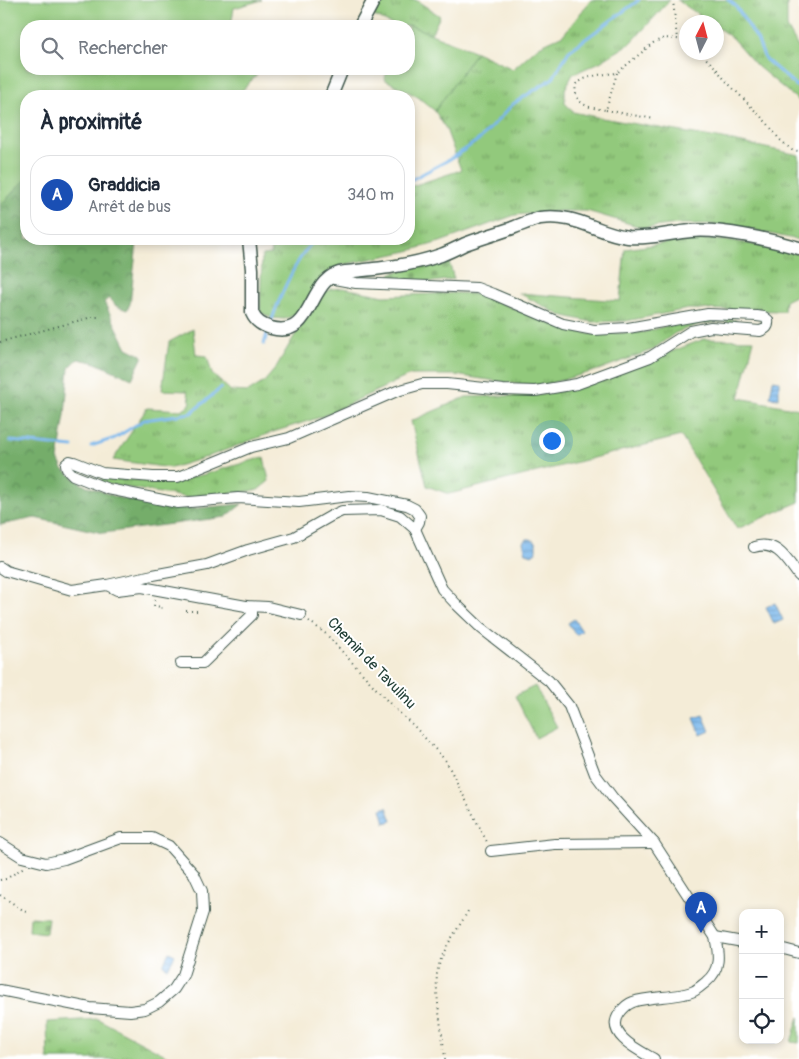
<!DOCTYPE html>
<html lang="fr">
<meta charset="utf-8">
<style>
:root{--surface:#fff;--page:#f2f2f3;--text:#1f2937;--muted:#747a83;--line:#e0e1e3;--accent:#b5179e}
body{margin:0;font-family:Pangolin,sans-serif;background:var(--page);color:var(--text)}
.controls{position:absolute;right:15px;bottom:15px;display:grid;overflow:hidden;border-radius:10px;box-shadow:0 2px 8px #0003}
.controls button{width:45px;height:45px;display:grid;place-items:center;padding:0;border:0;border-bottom:1px solid var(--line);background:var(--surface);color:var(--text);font:25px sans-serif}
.compass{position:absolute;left:679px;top:15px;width:45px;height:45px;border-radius:50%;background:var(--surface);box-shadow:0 2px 8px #0003;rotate:6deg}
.you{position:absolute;left:551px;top:440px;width:18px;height:18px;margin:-12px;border:4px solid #fff;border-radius:50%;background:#1a73e8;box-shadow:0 0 0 8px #1a73e833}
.badge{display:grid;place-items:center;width:32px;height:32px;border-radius:50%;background:var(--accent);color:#fff;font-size:16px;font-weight:700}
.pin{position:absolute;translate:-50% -41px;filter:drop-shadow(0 1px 2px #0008)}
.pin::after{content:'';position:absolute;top:26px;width:18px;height:15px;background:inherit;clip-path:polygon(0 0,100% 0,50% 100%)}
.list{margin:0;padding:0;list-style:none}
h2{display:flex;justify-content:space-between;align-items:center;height:65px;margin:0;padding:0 20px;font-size:21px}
h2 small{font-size:16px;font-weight:400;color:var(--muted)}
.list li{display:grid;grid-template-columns:32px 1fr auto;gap:15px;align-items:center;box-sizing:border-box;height:80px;margin:0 10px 10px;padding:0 10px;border:1px solid var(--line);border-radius:20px}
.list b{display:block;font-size:19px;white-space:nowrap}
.list p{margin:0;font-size:16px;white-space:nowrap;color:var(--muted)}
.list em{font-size:16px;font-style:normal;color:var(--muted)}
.icon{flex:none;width:28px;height:28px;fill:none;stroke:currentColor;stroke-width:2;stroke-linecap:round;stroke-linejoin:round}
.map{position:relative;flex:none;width:799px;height:1059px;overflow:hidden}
.search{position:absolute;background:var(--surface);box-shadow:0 2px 8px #0003;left:20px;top:20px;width:395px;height:55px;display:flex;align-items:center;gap:12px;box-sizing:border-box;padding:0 18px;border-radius:20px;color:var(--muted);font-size:19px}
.panel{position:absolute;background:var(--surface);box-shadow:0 2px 8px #0003;left:20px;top:90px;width:395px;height:155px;border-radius:20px}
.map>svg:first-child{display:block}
.grass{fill:url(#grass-tufts);stroke:#588358}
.forest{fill:url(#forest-crowns);stroke:#4a7550}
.cemetery{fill:url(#cemetery-stones);stroke:#588358}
.green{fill:#92c97b;stroke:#588358}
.water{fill:url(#water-rules);stroke:#4c7a90}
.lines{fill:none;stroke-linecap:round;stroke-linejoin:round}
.stream{stroke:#79b7ec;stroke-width:3}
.minor-casing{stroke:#3f574c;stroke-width:12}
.major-casing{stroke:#3f574c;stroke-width:15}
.path{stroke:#3f574c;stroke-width:2;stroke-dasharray:1 4;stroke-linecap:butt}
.minor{stroke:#fff;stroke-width:10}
.major{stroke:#fff;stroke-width:12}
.labels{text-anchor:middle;stroke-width:4;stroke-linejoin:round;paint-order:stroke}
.street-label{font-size:15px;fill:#1f3d34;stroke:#fff}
</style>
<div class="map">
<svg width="799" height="1059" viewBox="0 0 799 1059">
<defs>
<pattern id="grass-tufts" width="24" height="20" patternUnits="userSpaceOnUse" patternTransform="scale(1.25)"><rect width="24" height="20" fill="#92c97b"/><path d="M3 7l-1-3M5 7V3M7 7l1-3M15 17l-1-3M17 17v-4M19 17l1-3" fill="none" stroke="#77a466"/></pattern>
<pattern id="forest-crowns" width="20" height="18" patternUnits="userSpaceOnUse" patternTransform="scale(1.25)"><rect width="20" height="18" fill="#75ad6b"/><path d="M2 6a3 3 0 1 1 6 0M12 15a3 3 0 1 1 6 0" fill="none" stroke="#5f8e59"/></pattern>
<pattern id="cemetery-stones" width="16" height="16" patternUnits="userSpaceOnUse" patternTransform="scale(1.25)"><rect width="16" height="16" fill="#92c97b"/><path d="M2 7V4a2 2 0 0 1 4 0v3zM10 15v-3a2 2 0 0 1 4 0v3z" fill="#77a466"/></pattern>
<pattern id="water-rules" width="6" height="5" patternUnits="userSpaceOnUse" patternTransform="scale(1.25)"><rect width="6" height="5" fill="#79b7ec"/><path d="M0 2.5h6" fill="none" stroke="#6396c0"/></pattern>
</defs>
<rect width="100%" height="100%" fill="#fff"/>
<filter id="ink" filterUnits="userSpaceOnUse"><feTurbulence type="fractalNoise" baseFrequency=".02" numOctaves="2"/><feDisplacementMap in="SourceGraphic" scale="10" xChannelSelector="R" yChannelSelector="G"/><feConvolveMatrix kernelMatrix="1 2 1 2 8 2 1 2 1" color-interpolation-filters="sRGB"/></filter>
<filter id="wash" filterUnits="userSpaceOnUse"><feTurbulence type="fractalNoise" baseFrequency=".0096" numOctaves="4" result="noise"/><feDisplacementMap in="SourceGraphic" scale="20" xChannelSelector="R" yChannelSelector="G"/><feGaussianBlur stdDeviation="1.12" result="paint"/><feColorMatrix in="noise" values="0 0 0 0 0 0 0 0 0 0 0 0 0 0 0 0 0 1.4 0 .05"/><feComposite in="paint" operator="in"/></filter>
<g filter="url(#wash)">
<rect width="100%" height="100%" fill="#f4ecd7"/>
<g class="grass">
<polygon points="380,0 416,0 440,16 431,34 409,25 408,26 395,26 374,16"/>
<polygon points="591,0 670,0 631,43 600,62 573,74 565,89 565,103 573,112 596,117 723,139 799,155 799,240 743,228 708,224 678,224 644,228 587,211 561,211 515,215 440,242 408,251 342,265 323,275 299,313 285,319 271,318 260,312 262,255 272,254 269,239 409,239 409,187 461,170 446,129 435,111 476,52 513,69 539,46 563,35"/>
<polygon points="677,0 787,0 787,27 799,49 799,101 757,66 732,38 717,27 716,22 710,22"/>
<polygon points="694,239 735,241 799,254 799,294 785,301 784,311 688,309 626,321 592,322 560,315 519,293 620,301 625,249"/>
<polygon points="344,288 384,296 456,293 479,294 551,324 590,334 645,332 683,321 707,317 736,320 735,323 721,321 699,324 675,333 652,350 598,370 544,385 517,384 455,375 410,375 321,417 273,432 207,457 171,468 113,460 147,408 182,410 191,403 187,391 162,390 169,342 193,329 196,355 207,356 212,374 231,391 248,392 264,382 275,369 295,335 325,292 331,289"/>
<polygon points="704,339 754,340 739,398 799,409 799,502 737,529 681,436 449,494 427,486 411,421 466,397 540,395 586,385"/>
<polygon points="264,457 269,481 258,490 190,498 101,483 102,478 167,482 202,475"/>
<polygon points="799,1017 799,1043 791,1042"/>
<polygon points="98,1019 173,1059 48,1059 47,1022"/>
</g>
<polygon class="forest" points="26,178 26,239 135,239 137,243 130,304 127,310 116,306 109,298 104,302 127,348 143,356 132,379 93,362 78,359 69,368 65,415 58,459 63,469 82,484 119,498 189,509 242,504 226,517 103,533 35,518 0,525 0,206"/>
<g class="cemetery">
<polygon points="448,259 454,279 433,282 390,278 391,273"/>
<polygon points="30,917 48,918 46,933 29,931"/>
</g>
<g class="green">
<polygon points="0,0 262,0 234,8 231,26 26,26 26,69 262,69 237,96 26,96 26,178 0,206"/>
<polygon points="409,25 476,52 435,111 418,97 384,79 389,69 409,69"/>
<polygon points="535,686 557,727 536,738 515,696"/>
</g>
<g class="water">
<polygon points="773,380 779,381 779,398 770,397"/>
<polygon points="527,539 531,539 536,543 536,552 532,555 526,553 523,542"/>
<polygon points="775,603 783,620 774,624 766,607"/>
<polygon points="574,619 582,631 576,635 568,623"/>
<polygon points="703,715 710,731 701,735 694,718"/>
<polygon points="387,807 392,821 385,823 381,809"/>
<polygon points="169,952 175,955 168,968 163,965"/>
</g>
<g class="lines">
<g class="stream">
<polyline points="728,0 735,5 757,39 765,59 799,88"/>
<polyline points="409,181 454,157 481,138 513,104 553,78 569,51 639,0"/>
<path d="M270 325C279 299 296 257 316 239"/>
<polyline points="264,344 268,330"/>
<polyline points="10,441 73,447"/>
<polyline points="91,446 115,438 144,420 191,413 221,388"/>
</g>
</g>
</g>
<g filter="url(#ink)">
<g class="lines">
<defs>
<g id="minor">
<path d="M329 278 356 283 477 288 493 294 563 324 594 330 628 328 708 314 757 316 764 317 768 320C769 327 766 329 760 331L711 327 691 331 650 357 577 384 535 391 503 390 447 384H422L397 391 289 438 251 447 178 477H153L102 473 74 462 70 461 66 464 67 469 73 475 108 489 178 503 238 498 299 502 349 496 368 497 407 505 415 509 420 516 419 522 415 529"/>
<path d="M754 547C777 540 787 560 799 576"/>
<path d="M0 567 6 571 72 590 107 585 153 575 207 565 248 550 294 537 331 516 342 511 381 510 400 516 415 529 442 589 457 605 481 628 549 681 569 706 595 774 613 798 654 843 715 937C719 954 721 970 706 982 702 985 698 989 694 991 680 998 649 996 633 1002 627 1004 623 1008 619 1014 605 1035 640 1051 654 1059"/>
<polyline points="107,585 117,590 142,587 246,606 268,607 301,615"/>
<polyline points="181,663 203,663 252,615 252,611 246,606"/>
<polyline points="0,843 22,857 46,863 64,859 121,838 152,838 169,846 194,874 202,891 203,912 183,975 174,989 159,1002 145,1009 130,1011 90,1008 0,990"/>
<polyline points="491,851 555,844 654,843"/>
<polyline points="715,937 743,942"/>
<polyline points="780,948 799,953"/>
</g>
<g id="major">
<polyline points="360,26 374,0"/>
<polyline points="331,96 342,69"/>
<path d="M249 239 252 269V313C256 322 262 325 271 328 316 340 306 275 345 272 377 269 410 266 441 255 449 252 457 248 465 244 481 238 499 233 515 227 523 224 532 220 540 218 576 213 596 233 628 237 650 239 669 233 691 231 720 228 771 240 799 248"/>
</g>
</defs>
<use href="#minor" class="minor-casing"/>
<use href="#major" class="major-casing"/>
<g class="path">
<polyline points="673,0 677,39"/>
<polyline points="699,52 715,67 724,79 768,124 779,139 792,150 799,151"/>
<path d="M617 73 606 110C590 108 572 105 576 84L584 79 597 75 617 73 653 43 664 38 677 39 686 43"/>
<polyline points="606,110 654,119"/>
<polyline points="0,342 92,317 99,317"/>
<polyline points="155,600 154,606 162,607 161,609"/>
<polyline points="186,611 201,611"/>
<polyline points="309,621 326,634 393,707 413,725 446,761 487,842"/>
<polyline points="0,880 6,879 24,867"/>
<polyline points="0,895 26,912"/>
<path d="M445 1059C443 1035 435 997 437 974 440 952 457 931 468 911"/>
</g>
<use href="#minor" class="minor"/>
<use href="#major" class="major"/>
</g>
</g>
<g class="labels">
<g class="street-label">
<text transform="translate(372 663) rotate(46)" y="5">Chemin de Tavulinu</text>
</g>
</g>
</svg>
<div class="controls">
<button>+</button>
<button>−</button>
<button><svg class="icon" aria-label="locate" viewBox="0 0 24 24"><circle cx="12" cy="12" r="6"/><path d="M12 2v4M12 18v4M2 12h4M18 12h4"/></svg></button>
</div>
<svg class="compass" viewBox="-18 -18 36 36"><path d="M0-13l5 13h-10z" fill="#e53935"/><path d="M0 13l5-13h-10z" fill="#747a83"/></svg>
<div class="you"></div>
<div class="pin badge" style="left:701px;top:933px;background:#1a4fb4">A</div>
<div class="search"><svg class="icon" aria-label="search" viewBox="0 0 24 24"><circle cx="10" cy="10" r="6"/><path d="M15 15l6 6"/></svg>Rechercher</div>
<section class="panel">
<h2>À proximité<small></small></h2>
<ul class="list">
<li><span class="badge" style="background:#1a4fb4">A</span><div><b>Graddicia</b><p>Arrêt de bus</p></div><em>340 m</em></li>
</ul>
</section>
</div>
